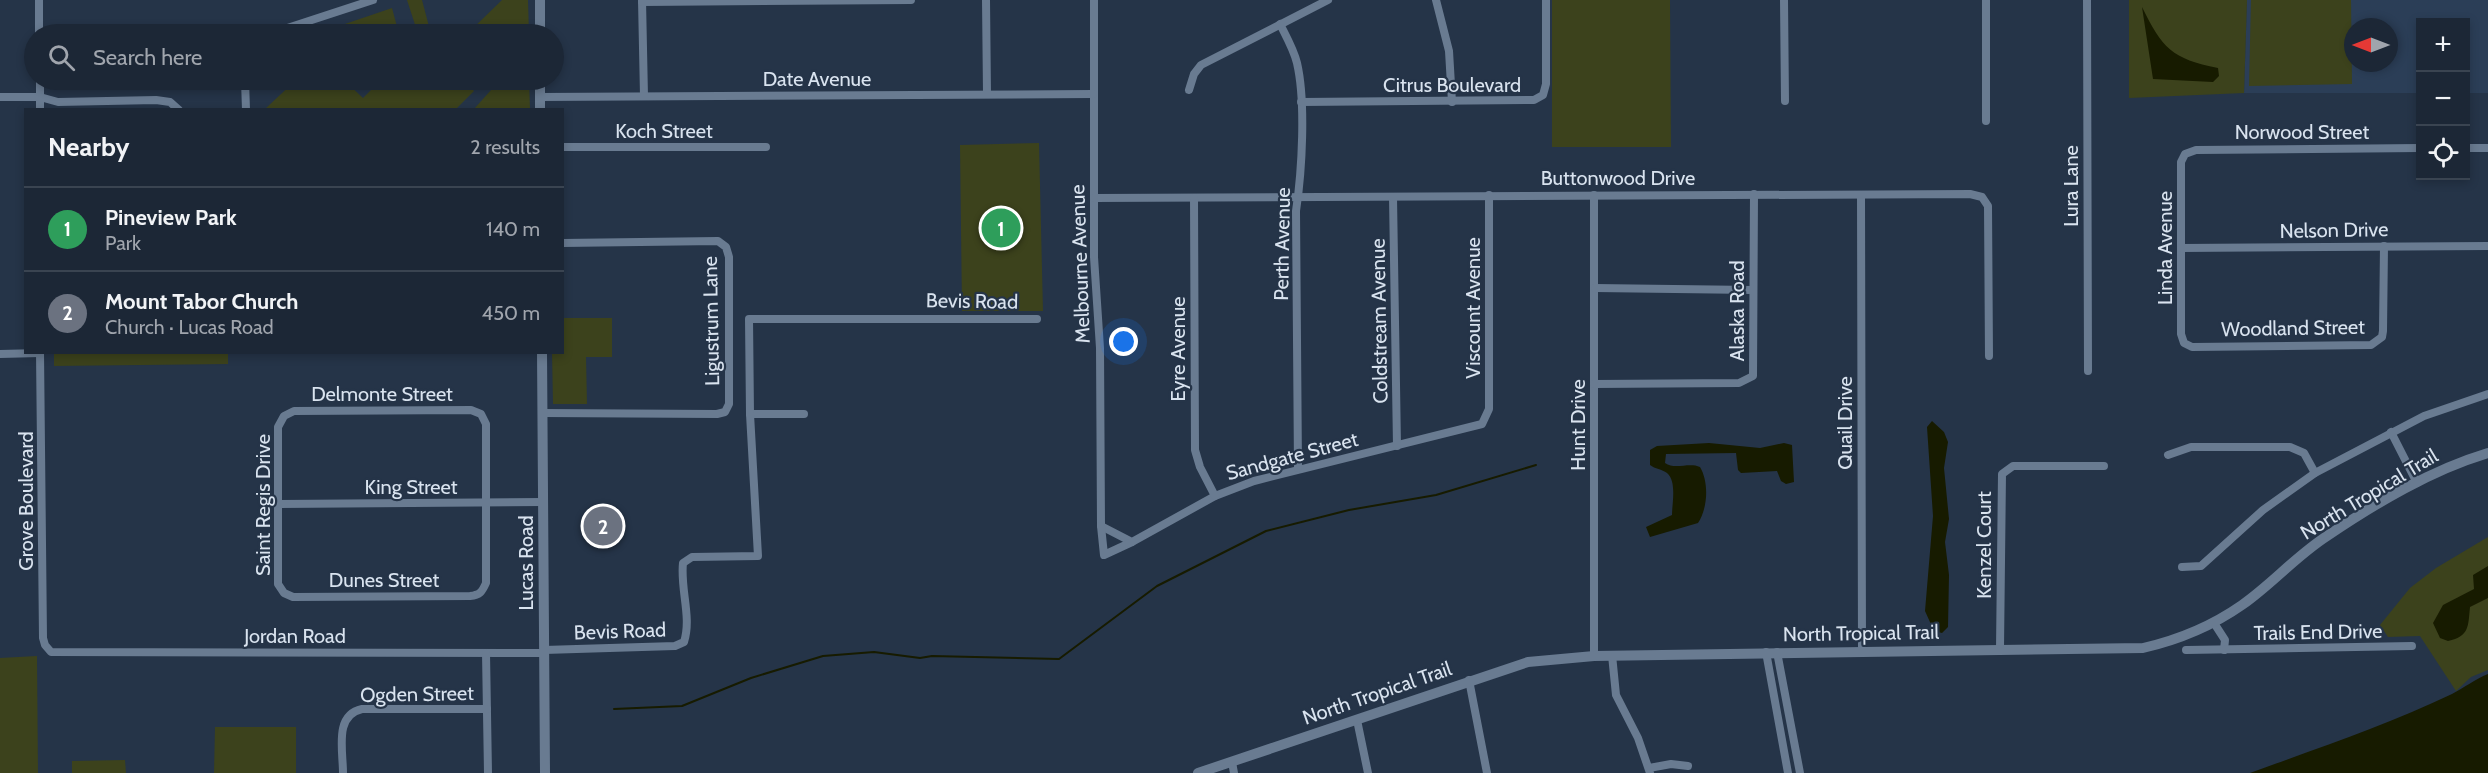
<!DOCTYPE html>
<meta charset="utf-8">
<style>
:root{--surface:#1c2736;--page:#293342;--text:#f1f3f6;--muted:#a0a5ad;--line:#3a4451;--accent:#0b8043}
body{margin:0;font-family:Cabin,sans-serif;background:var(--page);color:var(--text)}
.controls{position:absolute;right:18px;top:18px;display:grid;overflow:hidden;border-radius:0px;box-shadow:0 3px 9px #0003}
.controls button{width:54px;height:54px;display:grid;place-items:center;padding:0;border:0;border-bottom:2px solid var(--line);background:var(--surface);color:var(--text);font:30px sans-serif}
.compass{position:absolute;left:2344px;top:18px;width:54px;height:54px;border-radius:50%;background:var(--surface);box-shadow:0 3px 9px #0003;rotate:270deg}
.you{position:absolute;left:1124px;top:342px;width:21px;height:21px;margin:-15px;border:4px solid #fff;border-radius:50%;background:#1a73e8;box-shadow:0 0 0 9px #1a73e833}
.badge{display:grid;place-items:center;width:39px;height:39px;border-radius:50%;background:var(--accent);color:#fff;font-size:20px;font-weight:700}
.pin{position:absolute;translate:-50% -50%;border:3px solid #fff;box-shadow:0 2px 6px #0006}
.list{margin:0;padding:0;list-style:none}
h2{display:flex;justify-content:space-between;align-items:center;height:78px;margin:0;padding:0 24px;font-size:26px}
h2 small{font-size:20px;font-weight:400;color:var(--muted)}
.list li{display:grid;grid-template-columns:39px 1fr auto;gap:18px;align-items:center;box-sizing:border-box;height:84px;padding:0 24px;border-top:2px solid var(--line)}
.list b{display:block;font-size:22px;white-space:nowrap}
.list p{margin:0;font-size:20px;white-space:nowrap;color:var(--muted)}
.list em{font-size:20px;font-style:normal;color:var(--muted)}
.icon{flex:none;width:33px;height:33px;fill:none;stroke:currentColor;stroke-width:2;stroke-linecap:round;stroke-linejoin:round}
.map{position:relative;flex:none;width:2488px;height:773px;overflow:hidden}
.search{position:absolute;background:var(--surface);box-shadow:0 3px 9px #0003;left:24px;top:24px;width:540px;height:66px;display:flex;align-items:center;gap:15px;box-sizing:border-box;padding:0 21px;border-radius:33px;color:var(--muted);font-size:22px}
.panel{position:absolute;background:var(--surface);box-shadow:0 3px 9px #0003;left:24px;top:108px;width:540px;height:246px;border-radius:0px}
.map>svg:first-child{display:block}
.built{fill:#2b3e57;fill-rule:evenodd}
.green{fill:#3c421c}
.water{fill:#171b00}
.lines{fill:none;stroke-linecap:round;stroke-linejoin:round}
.stream{stroke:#171b00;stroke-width:2}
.minor{stroke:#697b91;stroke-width:8}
.tertiary{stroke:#697b91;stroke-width:10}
.labels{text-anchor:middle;stroke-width:4.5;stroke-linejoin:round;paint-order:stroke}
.street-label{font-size:20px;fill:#d9e3ef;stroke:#253448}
</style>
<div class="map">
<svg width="2488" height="773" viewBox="0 0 2488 773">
<rect width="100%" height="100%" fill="#253448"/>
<path class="built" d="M2247 0H2488V93H2466V22H2420V93H2244ZM2353 27H2389V63H2353Z"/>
<g class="green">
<polygon points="407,0 422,0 431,34 418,34"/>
<polygon points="502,0 528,0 529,34 467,34"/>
<polygon points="1552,0 1670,0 1671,147 1552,147"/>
<polygon points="2129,0 2247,0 2244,93 2129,98"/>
<polygon points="2251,0 2351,0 2352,84 2249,86"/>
<polygon points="392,8 399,34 337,34 342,25"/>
<polygon points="296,80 344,80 363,98 381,80 463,80 474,91 456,109 265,109"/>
<polygon points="500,80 529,80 530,109 474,109"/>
<polygon points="1039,143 1043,311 962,311 960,145"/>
<polygon points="563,318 612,318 612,357 586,357 587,404 553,404 552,353 562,352"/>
<polygon points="54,353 228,353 228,364 54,366"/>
<polygon points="2488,537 2488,670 2471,677 2456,691 2420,636 2388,637 2380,625 2410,588 2436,568"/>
<polygon points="37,656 38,773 0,773 0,658"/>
<polygon points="215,727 296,727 296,773 214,773"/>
<polygon points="125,760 126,773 72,773 72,761"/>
</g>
<g class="water">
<path d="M2142 7C2162 48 2172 59 2218 68L2219 76 2213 82 2153 79Z"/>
<polygon points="1932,421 1944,432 1948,442 1944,468 1949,519 1945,542 1949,575 1948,627 1942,633 1934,631 1925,611 1933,516 1927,427"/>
<path d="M1709 443 1760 448 1784 443 1792 445 1794 482 1786 484 1781 481 1777 471 1741 473 1738 470 1736 453 1666 454 1665 463C1675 470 1689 462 1700 467 1709 482 1708 508 1698 523L1650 537 1646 527 1672 515C1672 504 1677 481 1667 473 1662 469 1655 469 1650 465V450L1657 446Z"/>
<path d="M2488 566V598L2470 607C2468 626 2470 636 2448 641L2440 638 2433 623 2443 605 2474 589 2473 575Z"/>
<path d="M2488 674V773H2250C2318 748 2387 725 2452 694 2464 688 2475 679 2488 674Z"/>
</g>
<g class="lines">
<polyline class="stream" points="614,709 682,706 751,678 823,656 874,652 920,658 932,656 1059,659 1157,586 1266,531 1349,510 1436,495 1536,465"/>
<g class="minor">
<polyline points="39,0 39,34"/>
<polyline points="642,0 644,96"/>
<polyline points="986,0 987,94"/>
<polyline points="1094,0 1094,257 1100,348 1101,526 1132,542 1215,496 1254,481 1482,424 1489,409 1489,195"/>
<polyline points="1436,0 1449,51 1452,102"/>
<polyline points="1784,0 1785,101"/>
<polyline points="2087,0 2088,371"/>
<polyline points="642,2 911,0"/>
<path d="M1280 24C1286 36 1294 50 1297 63 1306 102 1302 171 1296 211L1298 468"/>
<polyline points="269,34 373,0"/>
<polyline points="40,80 40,110"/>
<polyline points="245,80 246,110"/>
<polyline points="1189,90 1194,74 1201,65 1328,0"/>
<polyline points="0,97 40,97 58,102 156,100 170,102 179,110"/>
<polyline points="540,97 1093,94"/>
<polyline points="1301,102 1534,100 1543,95 1546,84 1546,0"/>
<polyline points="1986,121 1986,0"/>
<polyline points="562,147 766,147"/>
<polyline points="2466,148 2488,148"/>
<polyline points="1594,195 1594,656"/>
<polyline points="1861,195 1862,651"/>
<polyline points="1393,197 1397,446"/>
<polyline points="1094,198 1970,194 1982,197 1988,206 1989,356"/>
<polyline points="1194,198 1195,450 1200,467 1215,496"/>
<polyline points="2384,246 2383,331 2382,337 2371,345 2192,347 2184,343 2181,334 2181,162 2185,154 2196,150 2420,148"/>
<polyline points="2181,248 2488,246"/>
<polyline points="1595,288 1753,290"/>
<polyline points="40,352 43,638 45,645 51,652 544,653"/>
<polyline points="0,354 40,353"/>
<polyline points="1594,384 1739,383 1753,376 1754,194"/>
<path d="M471 410 481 414 486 424V583C482 592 480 595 470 596L293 597 284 593 278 584V427L284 416 294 411Z"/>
<polyline points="542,413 717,414 725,412 729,404 729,257 726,247 718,241 562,243"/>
<polyline points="750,414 804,414"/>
<polyline points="2391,432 2417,483"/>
<polyline points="2168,455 2191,447 2290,447 2304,453 2315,473"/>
<polyline points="279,504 543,502"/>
<polyline points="1101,526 1104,555 1132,542"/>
<polyline points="2182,567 2201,566 2263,510 2315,473 2424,416 2488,394"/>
<polyline points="2214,623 2225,640 2224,650"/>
<polyline points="2000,649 2002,474 2013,466 2104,466"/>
<path d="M544 650 675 646 684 642C692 617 680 589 683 563L692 557 758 556 750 414 749 319H1037"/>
<polyline points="2186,650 2412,646"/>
<polyline points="1766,652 1788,773"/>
<polyline points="1777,652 1800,773"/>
<polyline points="486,653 488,773"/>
<polyline points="1612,655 1616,695 1638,738 1650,773"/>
<polyline points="1469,680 1487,773"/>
<polyline points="1357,720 1368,773"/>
<polyline points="1232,762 1234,773"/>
<polyline points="1649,768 1671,764 1688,766"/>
<path d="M343 773C343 750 334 715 362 709H487"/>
</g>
<g class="tertiary">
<polyline points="540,0 540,34"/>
<polyline points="540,80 540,110"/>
<polyline points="542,352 545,773"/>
<path d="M1198 773 1528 662 1594 656 2143 648C2178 640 2212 626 2242 605 2272 584 2296 556 2327 536 2376 503 2431 470 2488 453"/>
</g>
</g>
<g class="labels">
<g class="street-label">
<text x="817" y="86">Date Avenue</text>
<text x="1452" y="92">Citrus Boulevard</text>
<text x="664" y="138">Koch Street</text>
<text x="2302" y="139">Norwood Street</text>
<text x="1618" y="185">Buttonwood Drive</text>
<text transform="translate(2071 186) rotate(-90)" y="7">Lura Lane</text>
<text transform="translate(2334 230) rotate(-1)" y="7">Nelson Drive</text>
<text transform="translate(1282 244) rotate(-89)" y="7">Perth Avenue</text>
<text transform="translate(2165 248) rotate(-90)" y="7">Linda Avenue</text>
<text transform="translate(1080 264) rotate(-92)" y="7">Melbourne Avenue</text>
<text transform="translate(972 301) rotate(1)" y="7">Bevis Road</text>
<text transform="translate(1473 308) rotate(-90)" y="7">Viscount Avenue</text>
<text transform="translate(1737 311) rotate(-90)" y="7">Alaska Road</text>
<text transform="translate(711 321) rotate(-91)" y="7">Ligustrum Lane</text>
<text transform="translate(1379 321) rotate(-91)" y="7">Coldstream Avenue</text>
<text transform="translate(2293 328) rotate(-1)" y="7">Woodland Street</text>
<text transform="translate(1178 349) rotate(-90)" y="7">Eyre Avenue</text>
<text x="382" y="401">Delmonte Street</text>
<text transform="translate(1845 423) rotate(-90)" y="7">Quail Drive</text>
<text transform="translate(1578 425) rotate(-90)" y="7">Hunt Drive</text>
<text transform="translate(1292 456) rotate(-15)" y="7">Sandgate Street</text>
<text x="411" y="494">King Street</text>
<text transform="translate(2369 494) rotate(-31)" y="7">North Tropical Trail</text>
<text transform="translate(26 501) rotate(-90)" y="7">Grove Boulevard</text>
<text transform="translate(263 505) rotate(-90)" y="7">Saint Regis Drive</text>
<text transform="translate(1984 545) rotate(-90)" y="7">Kenzel Court</text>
<text transform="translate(526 563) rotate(-90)" y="7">Lucas Road</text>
<text x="384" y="587">Dunes Street</text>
<text transform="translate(620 631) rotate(-2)" y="7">Bevis Road</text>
<text transform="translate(2318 632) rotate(-1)" y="7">Trails End Drive</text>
<text transform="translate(1861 633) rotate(-1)" y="7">North Tropical Trail</text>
<text x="295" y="643">Jordan Road</text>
<text transform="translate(1377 693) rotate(-19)" y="7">North Tropical Trail</text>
<text transform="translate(417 694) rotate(-1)" y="7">Ogden Street</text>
</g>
</g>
</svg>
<div class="controls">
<button>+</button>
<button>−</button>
<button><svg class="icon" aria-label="locate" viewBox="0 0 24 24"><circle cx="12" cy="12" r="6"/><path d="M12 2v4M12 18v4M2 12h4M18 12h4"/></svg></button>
</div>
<svg class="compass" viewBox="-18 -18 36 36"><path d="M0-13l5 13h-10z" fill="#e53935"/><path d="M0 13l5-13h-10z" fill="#a0a5ad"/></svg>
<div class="you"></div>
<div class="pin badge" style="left:1001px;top:228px;background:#2e9e5b">1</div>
<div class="pin badge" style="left:603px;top:526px;background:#6b7280">2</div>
<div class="search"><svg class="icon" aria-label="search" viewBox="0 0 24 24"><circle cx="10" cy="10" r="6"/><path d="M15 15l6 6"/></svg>Search here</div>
<section class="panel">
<h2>Nearby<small>2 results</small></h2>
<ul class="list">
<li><span class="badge" style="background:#2e9e5b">1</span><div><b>Pineview Park</b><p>Park</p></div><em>140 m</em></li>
<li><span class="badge" style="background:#6b7280">2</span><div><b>Mount Tabor Church</b><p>Church · Lucas Road</p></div><em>450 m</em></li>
</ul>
</section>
</div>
